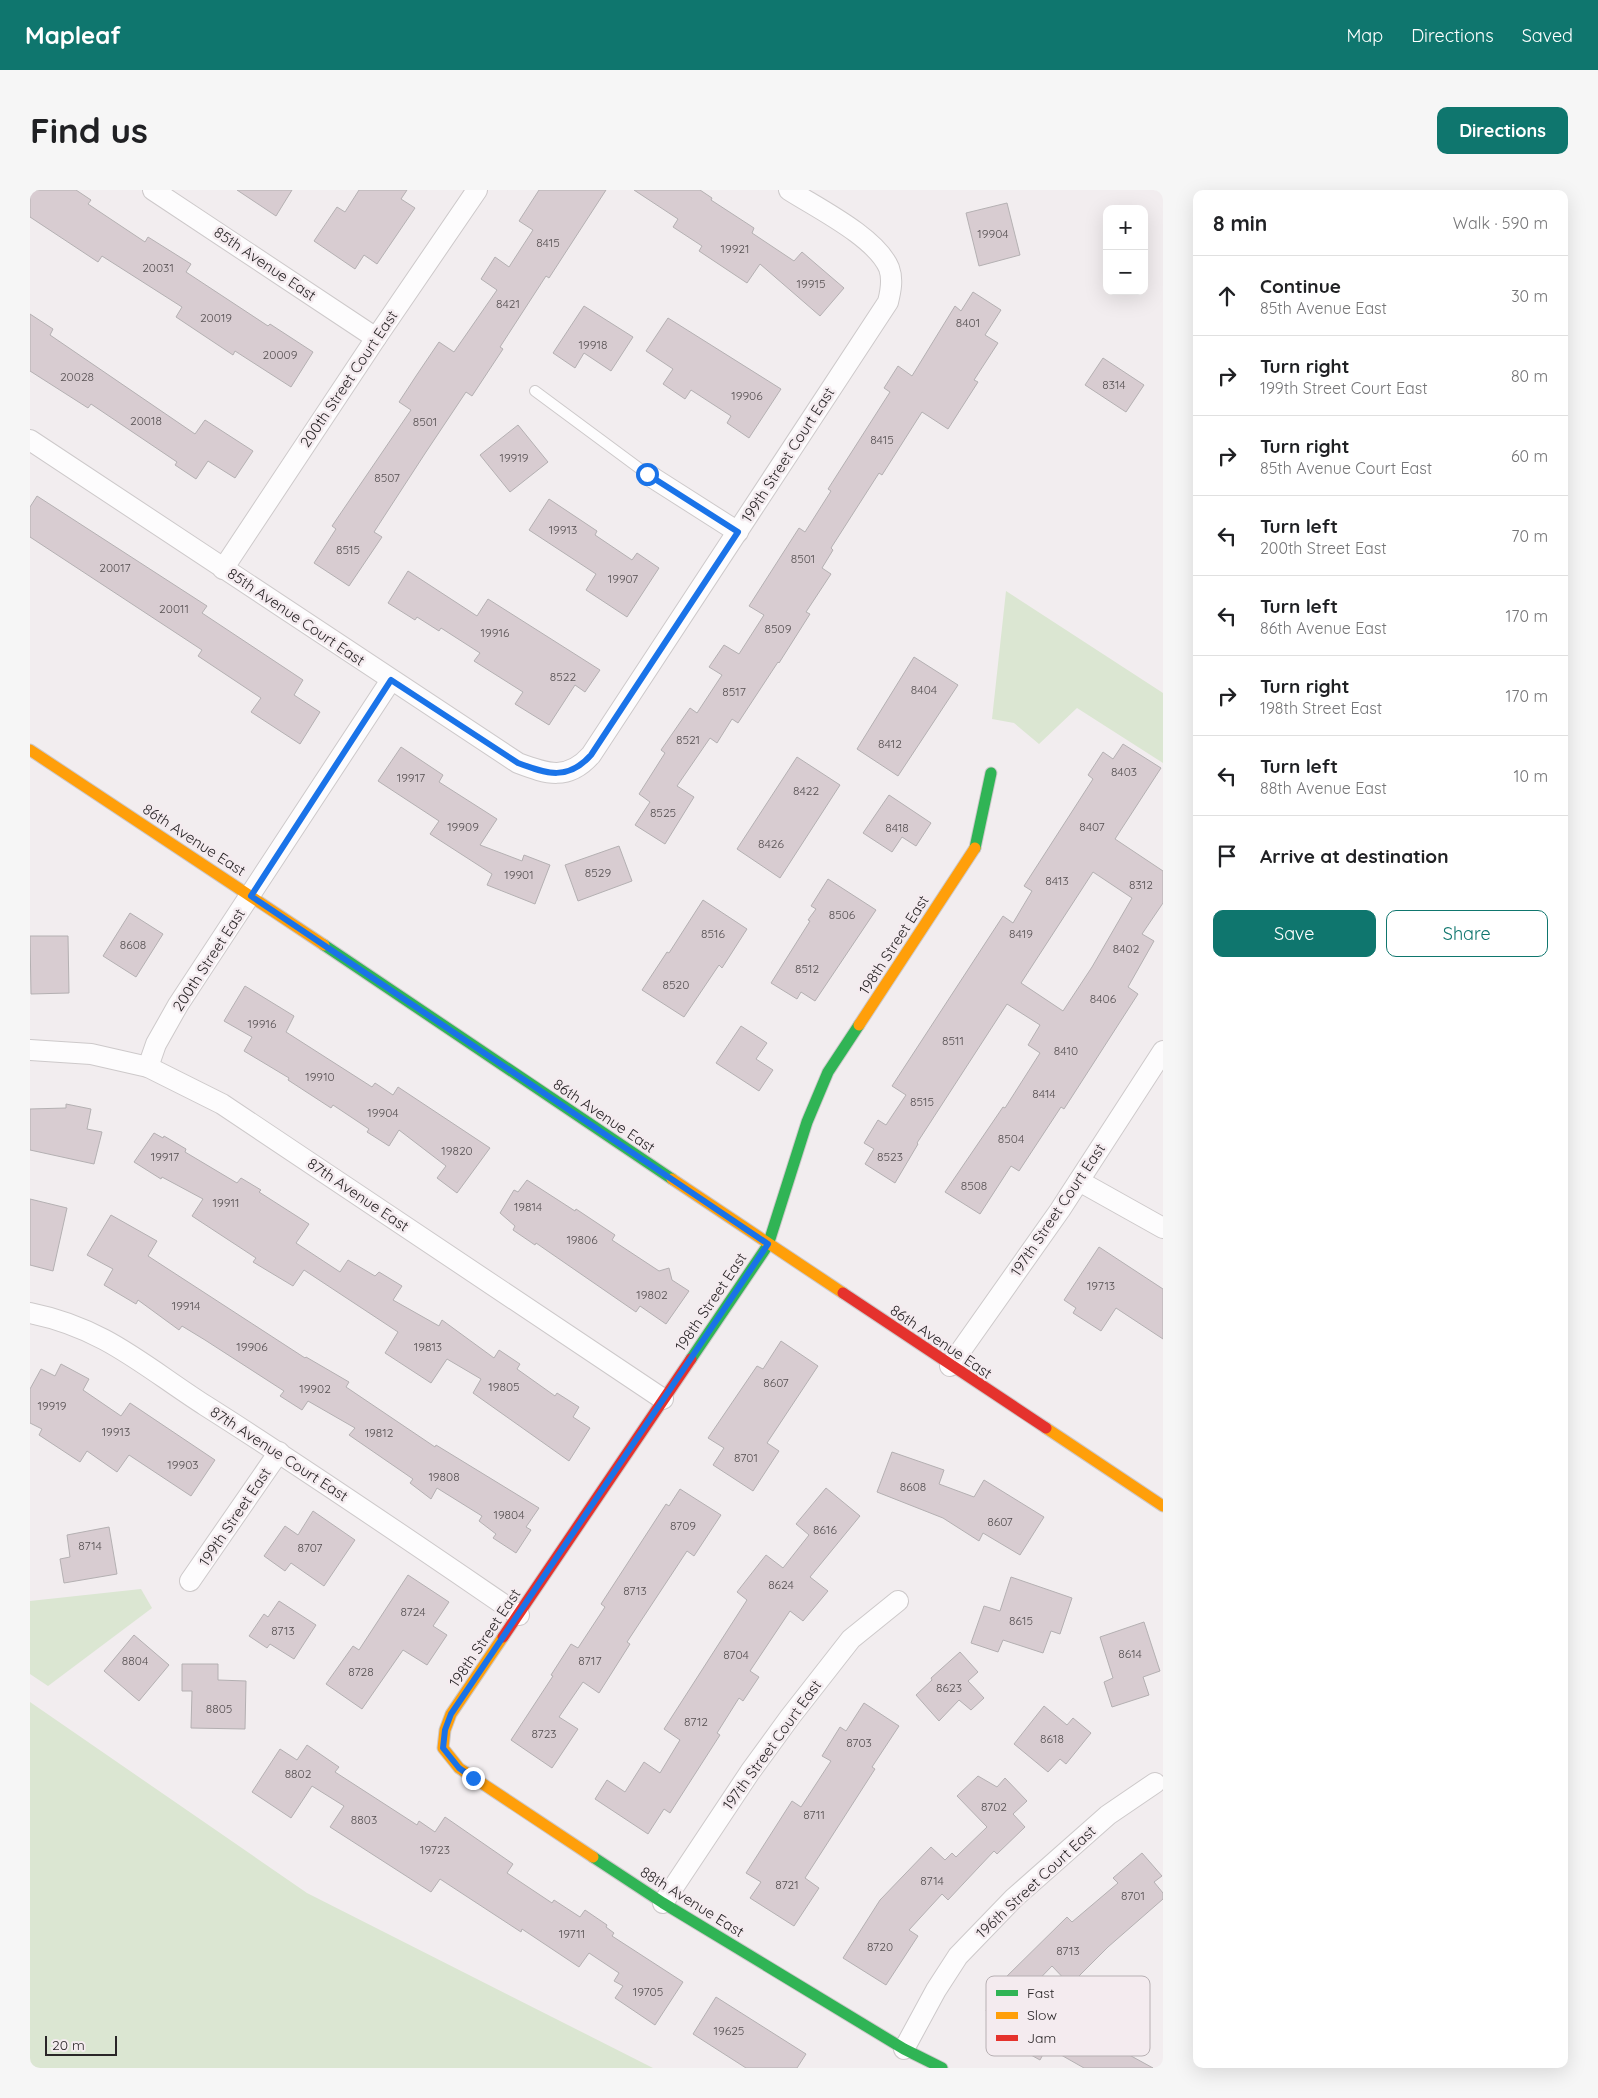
<!DOCTYPE html>
<meta charset="utf-8">
<style>
:root{--surface:#fff;--page:#f6f6f6;--text:#202124;--muted:#757577;--line:#e0e0e0;--accent:#0f766e}
body{margin:0;font-family:Quicksand,sans-serif;background:var(--page);color:var(--text)}
.controls{position:absolute;right:15px;top:15px;display:grid;overflow:hidden;border-radius:10px;box-shadow:0 5px 20px #0002}
.controls button{width:45px;height:45px;display:grid;place-items:center;padding:0;border:0;border-bottom:1px solid var(--line);background:var(--surface);color:var(--text);font:25px sans-serif}
.scale{position:absolute;left:15px;bottom:12px;width:72px;box-sizing:border-box;padding-left:5px;border:2px solid #2a2628;border-top:0;font-size:14px;line-height:18px;white-space:nowrap;color:#2a2628;-webkit-text-stroke:4px #f4ebef;paint-order:stroke}
.stop{position:absolute;width:15px;height:15px;margin:-11px;border:4px solid #1a73e8;border-radius:50%;background:#fff}
.stop.end{background:#1a73e8;border-color:#fff;box-shadow:0 1px 5px #0008}
.list{margin:0;padding:0;list-style:none}
h2{display:flex;justify-content:space-between;align-items:center;height:65px;margin:0;padding:0 20px;font-size:21px}
h2 small{font-size:16px;font-weight:400;color:var(--muted)}
.list li{display:grid;grid-template-columns:32px 1fr auto;gap:15px;align-items:center;box-sizing:border-box;height:80px;padding:0 20px;border-top:1px solid var(--line)}
.list b{display:block;font-size:19px;white-space:nowrap}
.list p{margin:0;font-size:16px;white-space:nowrap;color:var(--muted)}
.list em{font-size:16px;font-style:normal;color:var(--muted)}
.actions{display:flex;gap:10px;padding:15px 20px}
.actions a{flex:1;padding:11px 0;border:1px solid var(--accent);border-radius:10px;text-align:center;font-size:18px;color:var(--accent)}
.actions .main{background:var(--accent);color:#fff}
.icon{flex:none;width:28px;height:28px;fill:none;stroke:currentColor;stroke-width:2;stroke-linecap:round;stroke-linejoin:round}
.map{position:relative;flex:none;width:1133px;height:1878px;overflow:hidden;border-radius:10px}
header{display:flex;align-items:center;gap:30px;box-sizing:border-box;height:70px;padding:0 25px;background:var(--accent);color:#fff}
header strong{font-size:24px}
nav{display:flex;gap:28px;margin-inline-start:auto;font-size:18px}
.intro{display:flex;align-items:center;justify-content:space-between;box-sizing:border-box;height:120px;padding:0 30px}
h1{margin:0;font-size:35px}
.button{padding:12px 22px;border-radius:10px;background:var(--accent);color:#fff;font-size:18px;font-weight:700}
main{display:flex;gap:30px;padding:0 30px}
aside{flex:1;background:var(--surface);border-radius:10px;box-shadow:0 5px 20px #0002}
.map>svg:first-child{display:block}
.green{fill:#dbe6d2}
.building{fill:#d8ccd1;stroke:#b4b0b2;fill-rule:evenodd}
.lines{fill:none;stroke-linecap:round;stroke-linejoin:round}
.lane-casing{stroke:#cdc9ca;stroke-width:12}
.street-casing{stroke:#cdc9ca;stroke-width:22}
.fast-casing{stroke:#cdc9ca;stroke-width:13}
.slow-casing{stroke:#cdc9ca;stroke-width:13}
.jam-casing{stroke:#cdc9ca;stroke-width:13}
.lane{stroke:#fdfcfd;stroke-width:10}
.street{stroke:#fdfcfd;stroke-width:20}
.fast{stroke:#30b455;stroke-width:11}
.slow{stroke:#ff9f0a;stroke-width:11}
.jam{stroke:#e5322d;stroke-width:11}
.route{stroke:#1a73e8;stroke-width:6}
.labels{text-anchor:middle;stroke-width:5;stroke-linejoin:round;paint-order:stroke}
.number-label{font-size:12px;fill:#565052}
.street-label{font-size:15px;fill:#2a2628;stroke:#f4ebef}
.key{fill:#f4ebef;stroke:#b7b0b3;stroke-width:1}
.key-label{font-size:14px;fill:#2a2628}
</style>
<header>
<strong>Mapleaf</strong>
<nav><a>Map</a><a>Directions</a><a>Saved</a></nav>
</header>
<div class="intro"><h1>Find us</h1><a class="button">Directions</a></div>
<main>
<div class="map">
<svg width="1133" height="1878" viewBox="0 0 1133 1878">
<rect width="100%" height="100%" fill="#f2edef"/>
<g class="green">
<polygon points="976,401 1133,503 1133,573 1047,518 1009,554 984,533 962,529"/>
<polygon points="111,1399 122,1418 18,1496 0,1484 0,1411"/>
<polygon points="0,1512 277,1703 623,1878 0,1878"/>
</g>
<g class="building">
<polygon points="0,0 46,0 61,10 58,14 115,52 118,47 161,74 156,82 238,136 240,134 283,162 261,197 205,161 203,165 146,127 152,117 72,66 68,72 0,27"/>
<polygon points="207,0 262,0 246,26"/>
<polygon points="329,0 377,0 371,9 385,18 347,74 334,65 325,79 284,51 307,17 315,22"/>
<polygon points="509,0 576,0 519,88 516,86 470,157 473,159 442,206 436,202 396,262 344,342 352,347 319,396 284,373 306,339 302,336 381,220 369,212 386,186 409,152 424,162 467,100 451,89 465,67 479,77 503,40 489,31"/>
<polygon points="604,0 670,0 682,8 681,10 724,38 722,43 764,71 772,62 814,98 790,126 730,74 717,93 669,61 672,56 643,37 648,29"/>
<polygon points="977,13 990,65 949,76 936,23"/>
<polygon points="943,102 971,120 955,145 968,153 944,190 948,192 918,239 892,222 852,285 849,283 801,358 803,360 792,378 801,384 776,422 780,424 749,473 748,472 708,533 702,529 687,553 680,548 647,596 664,607 635,654 605,635 620,612 609,604 635,563 631,560 660,518 667,523 692,485 679,477 694,455 709,464 734,425 719,416 769,338 775,342 801,301 798,299 860,202 854,198 868,176 882,186 925,116 931,121"/>
<polygon points="554,116 603,147 581,181 554,163 545,178 523,163"/>
<polygon points="0,124 23,139 20,145 165,244 175,230 223,261 205,288 178,271 166,289 145,275 147,272 61,214 58,218 0,181"/>
<polygon points="638,128 751,199 719,248 697,233 701,226 661,200 655,209 633,194 643,179 616,161"/>
<polygon points="1073,168 1114,195 1096,222 1055,195"/>
<polygon points="488,235 518,272 480,302 450,265"/>
<polygon points="7,306 177,416 172,423 273,490 264,505 290,522 270,554 221,522 231,508 168,466 172,460 0,347 0,317"/>
<polygon points="519,309 567,341 565,345 602,370 607,363 629,378 597,427 556,400 566,384 499,340"/>
<polygon points="378,381 447,426 458,409 570,480 555,502 545,495 519,535 485,514 493,502 444,471 450,463 411,438 409,441 387,427 385,430 358,413"/>
<polygon points="884,467 928,495 868,586 827,559"/>
<path d="M1093 554 1131 578 1085 649 1133 681V713L1112 744 1124 751 1098 797 1108 804 1034 919 1031 917 989 981 981 976 950 1024 915 1002 973 917 975 918 1010 863 998 855 1010 835 977 814 887 953 888 954 865 993 835 974 844 959 834 953 848 930 856 935 876 905 862 896 973 726 983 733 1002 701 994 696 1063 589 1058 585 1073 562 1083 569ZM1063 682 1102 708 1062 777 1033 821 991 793Z"/>
<polygon points="371,557 413,585 409,592 467,629 450,655 492,671 494,665 520,675 505,714 457,695 462,684 400,644 409,631 348,591"/>
<polygon points="767,567 810,595 750,688 707,659"/>
<polygon points="859,605 901,633 886,656 872,647 862,662 833,643"/>
<polygon points="589,656 602,691 548,711 535,675"/>
<polygon points="798,689 846,720 785,811 771,802 767,809 741,793 780,731 778,730 786,719 781,716"/>
<polygon points="673,710 717,739 692,778 689,775 654,827 612,800 637,762 639,763"/>
<polygon points="100,723 133,744 106,787 73,766"/>
<polygon points="0,746 38,746 39,803 1,804"/>
<polygon points="215,796 264,826 256,842 342,897 345,893 363,905 368,897 460,958 427,1003 407,988 416,976 369,940 359,956 337,942 339,939 303,915 301,918 258,890 259,888 214,861 222,847 194,831"/>
<polygon points="711,836 737,853 726,869 743,880 729,901 686,873"/>
<polygon points="36,914 61,919 57,939 72,942 64,974 0,960 0,919 36,918"/>
<polygon points="124,943 133,948 134,946 156,959 155,962 207,993 211,988 231,1000 229,1002 279,1034 266,1053 310,1082 318,1070 345,1086 349,1082 372,1096 363,1110 409,1136 412,1130 464,1168 469,1160 490,1174 487,1179 525,1206 527,1203 549,1217 543,1227 560,1238 539,1271 443,1203 451,1189 417,1169 401,1193 355,1163 368,1142 274,1080 263,1096 223,1072 226,1068 162,1026 173,1009 132,987 131,989 104,972"/>
<polygon points="497,990 545,1021 546,1019 585,1045 582,1050 629,1081 639,1078 642,1090 659,1101 636,1134 610,1116 606,1122 506,1053 505,1055 483,1040 485,1036 470,1023 484,1000 488,1002"/>
<polygon points="0,1009 37,1018 23,1081 0,1075"/>
<polygon points="81,1025 127,1051 118,1066 275,1168 276,1167 319,1192 316,1197 405,1257 406,1255 509,1318 496,1337 501,1340 486,1363 463,1348 466,1344 449,1331 452,1326 407,1298 401,1309 380,1293 383,1289 319,1245 325,1238 278,1211 272,1220 250,1206 254,1201 175,1150 152,1136 149,1140 108,1110 106,1114 74,1095 83,1079 57,1065"/>
<polygon points="1069,1057 1133,1099 1133,1149 1086,1118 1071,1141 1043,1123 1046,1118 1034,1110"/>
<polygon points="751,1151 788,1176 737,1253 749,1261 723,1301 683,1275 694,1258 678,1248 727,1176 733,1179"/>
<polygon points="31,1174 59,1189 53,1200 91,1226 100,1213 185,1270 161,1306 99,1265 87,1282 57,1261 50,1272 9,1245 12,1239 0,1233 0,1199 11,1179 25,1186"/>
<polygon points="862,1262 914,1280 909,1294 944,1307 954,1290 1014,1327 990,1365 953,1343 949,1351 913,1328 847,1302"/>
<polygon points="796,1298 830,1326 780,1387 798,1401 773,1431 760,1421 720,1481 729,1487 713,1511 709,1508 687,1543 690,1545 640,1623 634,1619 618,1644 565,1609 577,1590 595,1602 614,1572 630,1583 650,1550 634,1539 717,1410 707,1402 736,1365 753,1378 779,1345 766,1334"/>
<polygon points="650,1299 691,1325 664,1366 657,1361 597,1452 600,1454 569,1503 553,1492 529,1527 548,1539 522,1578 481,1550 523,1486 521,1485 541,1454 548,1458 575,1417 571,1414 636,1314 639,1316"/>
<polygon points="283,1321 325,1350 294,1396 261,1373 255,1381 234,1366 255,1336 268,1345"/>
<polygon points="79,1337 87,1384 34,1393 30,1369 40,1367 37,1345"/>
<polygon points="378,1385 419,1412 403,1436 417,1445 397,1475 373,1460 332,1519 296,1494 323,1456 329,1460"/>
<polygon points="981,1387 1042,1408 1030,1444 1021,1441 1013,1463 973,1450 968,1462 941,1453 954,1416 970,1421"/>
<polygon points="249,1411 286,1435 264,1469 240,1454 237,1458 219,1446 234,1424 238,1427"/>
<polygon points="1114,1432 1130,1481 1113,1487 1119,1505 1082,1517 1074,1492 1083,1488 1070,1447"/>
<polygon points="104,1445 139,1475 109,1511 74,1481"/>
<polygon points="930,1462 948,1482 938,1491 954,1508 941,1520 929,1510 909,1531 886,1505 902,1490 901,1488"/>
<polygon points="152,1474 188,1474 188,1490 216,1491 215,1539 161,1538 162,1501 152,1501"/>
<polygon points="834,1513 869,1536 842,1577 845,1579 775,1688 789,1698 764,1736 720,1708 731,1692 716,1683 762,1611 771,1617 801,1571 792,1566 810,1537 816,1541"/>
<polygon points="1014,1516 1037,1535 1043,1528 1061,1543 1036,1574 1030,1569 1018,1582 984,1554"/>
<polygon points="277,1555 309,1577 305,1582 387,1635 389,1631 405,1642 415,1627 483,1674 477,1683 522,1713 524,1710 550,1727 555,1720 577,1735 576,1737 584,1743 582,1746 653,1792 625,1835 585,1808 593,1796 584,1791 589,1783 559,1763 549,1777 492,1739 491,1742 410,1689 401,1702 300,1637 314,1616 282,1596 261,1628 222,1602 250,1559 267,1570"/>
<polygon points="948,1586 967,1597 975,1588 997,1611 983,1624 995,1637 967,1664 964,1661 918,1710 912,1704 879,1740 888,1746 856,1795 813,1768 850,1710 901,1657 915,1670 922,1663 926,1667 957,1637 927,1606"/>
<polygon points="1112,1663 1132,1686 1124,1692 1133,1703 1133,1709 1078,1757 1040,1795 1022,1776 992,1807 1032,1829 1030,1834 1069,1855 1072,1850 1123,1878 1054,1878 1017,1857 1010,1870 965,1845 973,1830 956,1821 971,1792 1037,1727 1042,1732 1088,1693 1083,1688"/>
<polygon points="686,1807 776,1864 767,1878 716,1878 663,1844"/>
</g>
<g class="lines">
<defs>
<polyline id="lane" points="505,201 617,284"/>
<g id="street">
<polyline points="123,0 346,148"/>
<path d="M0 250 488 573C517 584 538 591 561 565L858 112C861 100 863 89 859 78 846 47 787 18 759 0"/>
<polyline points="617,284 708,342"/>
<polyline points="193,379 346,148 447,0"/>
<polyline points="0,860 61,864 118,877 192,914 633,1209"/>
<polyline points="118,877 126,854 148,815 361,490"/>
<polyline points="1049,991 1133,1038"/>
<path d="M0 1123C75 1138 115 1177 176 1216 282 1283 385 1354 489 1425"/>
<polyline points="920,1176 1030,1020 1133,861"/>
<polyline points="160,1391 249,1262"/>
<polyline points="633,1713 720,1582 760,1527 821,1449 868,1411"/>
<polyline points="874,1859 906,1800 928,1766 984,1708 1078,1625 1125,1593"/>
</g>
<g id="fast">
<polyline points="945,658 961,583"/>
<polyline points="294,755 642,989"/>
<polyline points="661,1169 738,1055 777,932 798,882 829,835"/>
<polyline points="563,1667 633,1713 874,1859 912,1878"/>
</g>
<g id="slow">
<polyline points="0,560 294,755"/>
<polyline points="829,835 945,658"/>
<polyline points="642,989 813,1103"/>
<polyline points="1016,1238 1133,1316"/>
<polyline points="473,1447 421,1524 415,1540 413,1558 429,1578 563,1667"/>
</g>
<g id="jam">
<polyline points="813,1103 1016,1238"/>
<polyline points="473,1447 661,1169"/>
</g>
</defs>
<use href="#lane" class="lane-casing"/>
<use href="#street" class="street-casing"/>
<use href="#fast" class="fast-casing"/>
<use href="#slow" class="slow-casing"/>
<use href="#jam" class="jam-casing"/>
<use href="#lane" class="lane"/>
<use href="#street" class="street"/>
<use href="#fast" class="fast"/>
<use href="#slow" class="slow"/>
<use href="#jam" class="jam"/>
</g>
<g class="lines">
<path class="route" d="M443 1588 429 1578 413 1558 415 1540 421 1524 738 1054 221 706 361 490 488 573C517 584 538 591 561 565L708 342 617 284"/>
</g>
<g class="labels">
<g class="number-label">
<text x="963" y="48">19904</text>
<text x="518" y="57">8415</text>
<text x="705" y="63">19921</text>
<text x="128" y="82">20031</text>
<text x="781" y="98">19915</text>
<text x="478" y="118">8421</text>
<text x="186" y="132">20019</text>
<text x="938" y="137">8401</text>
<text x="563" y="159">19918</text>
<text x="250" y="169">20009</text>
<text x="47" y="191">20028</text>
<text x="1084" y="199">8314</text>
<text x="717" y="210">19906</text>
<text x="116" y="235">20018</text>
<text x="395" y="236">8501</text>
<text x="852" y="254">8415</text>
<text x="484" y="272">19919</text>
<text x="357" y="292">8507</text>
<text x="533" y="344">19913</text>
<text x="318" y="364">8515</text>
<text x="773" y="373">8501</text>
<text x="85" y="382">20017</text>
<text x="593" y="393">19907</text>
<text x="144" y="423">20011</text>
<text x="748" y="443">8509</text>
<text x="465" y="447">19916</text>
<text x="533" y="491">8522</text>
<text x="894" y="504">8404</text>
<text x="704" y="506">8517</text>
<text x="658" y="554">8521</text>
<text x="860" y="558">8412</text>
<text x="1094" y="586">8403</text>
<text x="381" y="592">19917</text>
<text x="776" y="605">8422</text>
<text x="633" y="627">8525</text>
<text x="433" y="641">19909</text>
<text x="1062" y="641">8407</text>
<text x="867" y="642">8418</text>
<text x="741" y="658">8426</text>
<text x="568" y="687">8529</text>
<text x="489" y="689">19901</text>
<text x="1027" y="695">8413</text>
<text x="1111" y="699">8312</text>
<text x="812" y="729">8506</text>
<text x="683" y="748">8516</text>
<text x="991" y="748">8419</text>
<text x="103" y="759">8608</text>
<text x="1096" y="763">8402</text>
<text x="777" y="783">8512</text>
<text x="646" y="799">8520</text>
<text x="1073" y="813">8406</text>
<text x="232" y="838">19916</text>
<text x="923" y="855">8511</text>
<text x="1036" y="865">8410</text>
<text x="290" y="891">19910</text>
<text x="1014" y="908">8414</text>
<text x="892" y="916">8515</text>
<text x="353" y="927">19904</text>
<text x="981" y="953">8504</text>
<text x="427" y="965">19820</text>
<text x="135" y="971">19917</text>
<text x="860" y="971">8523</text>
<text x="944" y="1000">8508</text>
<text x="196" y="1017">19911</text>
<text x="498" y="1021">19814</text>
<text x="552" y="1054">19806</text>
<text x="1071" y="1100">19713</text>
<text x="622" y="1109">19802</text>
<text x="156" y="1120">19914</text>
<text x="222" y="1161">19906</text>
<text x="398" y="1161">19813</text>
<text x="746" y="1197">8607</text>
<text x="474" y="1201">19805</text>
<text x="285" y="1203">19902</text>
<text x="22" y="1220">19919</text>
<text x="86" y="1246">19913</text>
<text x="349" y="1247">19812</text>
<text x="716" y="1272">8701</text>
<text x="153" y="1279">19903</text>
<text x="414" y="1291">19808</text>
<text x="883" y="1301">8608</text>
<text x="479" y="1329">19804</text>
<text x="970" y="1336">8607</text>
<text x="653" y="1340">8709</text>
<text x="795" y="1344">8616</text>
<text x="60" y="1360">8714</text>
<text x="280" y="1362">8707</text>
<text x="751" y="1399">8624</text>
<text x="605" y="1405">8713</text>
<text x="383" y="1426">8724</text>
<text x="991" y="1435">8615</text>
<text x="253" y="1445">8713</text>
<text x="1100" y="1468">8614</text>
<text x="706" y="1469">8704</text>
<text x="105" y="1475">8804</text>
<text x="560" y="1475">8717</text>
<text x="331" y="1486">8728</text>
<text x="919" y="1502">8623</text>
<text x="189" y="1523">8805</text>
<text x="666" y="1536">8712</text>
<text x="514" y="1548">8723</text>
<text x="1022" y="1553">8618</text>
<text x="829" y="1557">8703</text>
<text x="268" y="1588">8802</text>
<text x="964" y="1621">8702</text>
<text x="784" y="1629">8711</text>
<text x="334" y="1634">8803</text>
<text x="405" y="1664">19723</text>
<text x="902" y="1695">8714</text>
<text x="757" y="1699">8721</text>
<text x="1103" y="1710">8701</text>
<text x="542" y="1748">19711</text>
<text x="850" y="1761">8720</text>
<text x="1038" y="1765">8713</text>
<text x="618" y="1806">19705</text>
<text x="699" y="1845">19625</text>
</g>
<g class="street-label">
<text transform="translate(235 74) rotate(34)" y="5">85th Avenue East</text>
<text transform="translate(319 189) rotate(-56)" y="5">200th Street Court East</text>
<text transform="translate(758 265) rotate(-57)" y="5">199th Street Court East</text>
<text transform="translate(266 427) rotate(34)" y="5">85th Avenue Court East</text>
<text transform="translate(164 650) rotate(33)" y="5">86th Avenue East</text>
<text transform="translate(864 755) rotate(-57)" y="5">198th Street East</text>
<text transform="translate(179 770) rotate(-57)" y="5">200th Street East</text>
<text transform="translate(574 926) rotate(34)" y="5">86th Avenue East</text>
<text transform="translate(328 1005) rotate(34)" y="5">87th Avenue East</text>
<text transform="translate(1028 1020) rotate(-56)" y="5">197th Street Court East</text>
<text transform="translate(681 1112) rotate(-56)" y="5">198th Street East</text>
<text transform="translate(911 1152) rotate(34)" y="5">86th Avenue East</text>
<text transform="translate(249 1264) rotate(33)" y="5">87th Avenue Court East</text>
<text transform="translate(205 1327) rotate(-56)" y="5">199th Street East</text>
<text transform="translate(455 1448) rotate(-56)" y="5">198th Street East</text>
<text transform="translate(742 1555) rotate(-54)" y="5">197th Street Court East</text>
<text transform="translate(1006 1692) rotate(-43)" y="5">196th Street Court East</text>
<text transform="translate(662 1712) rotate(32)" y="5">88th Avenue East</text>
</g>
</g>
<rect x="956" y="1786" width="164" height="80" rx="8" class="key"/>
<rect x="966" y="1800" width="22" height="6" fill="#30b455"/>
<rect x="966" y="1822" width="22" height="7" fill="#ff9f0a"/>
<rect x="966" y="1845" width="22" height="6" fill="#e5322d"/>
<g class="key-label">
<text x="997" y="1808">Fast</text>
<text x="997" y="1830">Slow</text>
<text x="997" y="1853">Jam</text>
</g>
</svg>
<div class="controls">
<button>+</button>
<button>−</button>
</div>
<div class="scale">20 m</div>
<div class="stop" style="left:617px;top:284px"></div>
<div class="stop end" style="left:443px;top:1588px"></div>
</div>
<aside>
<h2>8 min<small>Walk · 590 m</small></h2>
<ul class="list">
<li><svg class="icon" aria-label="ahead" viewBox="0 0 24 24"><path d="M12 20V5M6 11l6-6 6 6"/></svg><div><b>Continue</b><p>85th Avenue East</p></div><em>30 m</em></li>
<li><svg class="icon" aria-label="right" viewBox="0 0 24 24"><path d="M7 20v-9h11M14 6l5 5-5 5"/></svg><div><b>Turn right</b><p>199th Street Court East</p></div><em>80 m</em></li>
<li><svg class="icon" aria-label="right" viewBox="0 0 24 24"><path d="M7 20v-9h11M14 6l5 5-5 5"/></svg><div><b>Turn right</b><p>85th Avenue Court East</p></div><em>60 m</em></li>
<li><svg class="icon" aria-label="left" viewBox="0 0 24 24"><path d="M17 20v-9H6M10 6l-5 5 5 5"/></svg><div><b>Turn left</b><p>200th Street East</p></div><em>70 m</em></li>
<li><svg class="icon" aria-label="left" viewBox="0 0 24 24"><path d="M17 20v-9H6M10 6l-5 5 5 5"/></svg><div><b>Turn left</b><p>86th Avenue East</p></div><em>170 m</em></li>
<li><svg class="icon" aria-label="right" viewBox="0 0 24 24"><path d="M7 20v-9h11M14 6l5 5-5 5"/></svg><div><b>Turn right</b><p>198th Street East</p></div><em>170 m</em></li>
<li><svg class="icon" aria-label="left" viewBox="0 0 24 24"><path d="M17 20v-9H6M10 6l-5 5 5 5"/></svg><div><b>Turn left</b><p>88th Avenue East</p></div><em>10 m</em></li>
<li><svg class="icon" aria-label="arrive" viewBox="0 0 24 24"><path d="M6 21V4h12l-3 4 3 4H6"/></svg><div><b>Arrive at destination</b></div></li>
</ul>
<div class="actions"><a class="main">Save</a><a>Share</a></div>
</aside>
</main>
